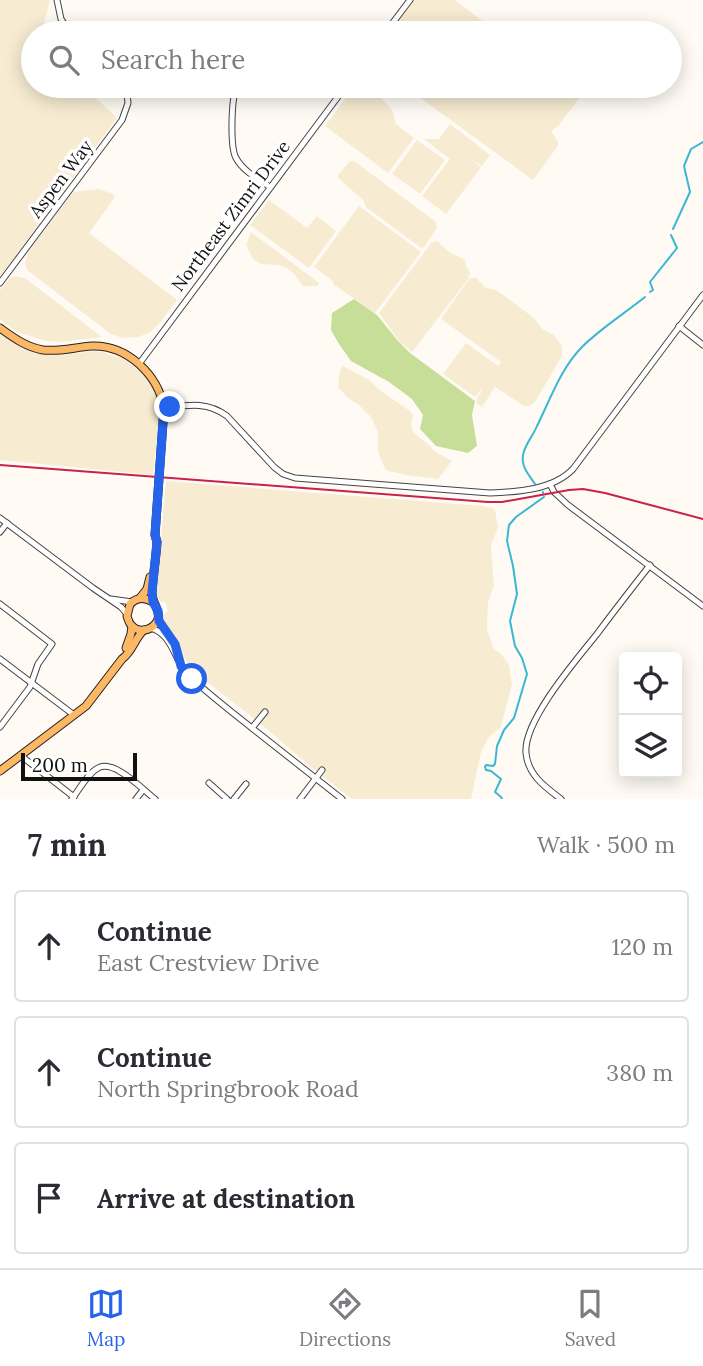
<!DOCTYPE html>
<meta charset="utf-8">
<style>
:root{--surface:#fff;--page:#f2f2f3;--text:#2b2b33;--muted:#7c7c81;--line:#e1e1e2;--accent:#2563eb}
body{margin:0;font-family:Lora,serif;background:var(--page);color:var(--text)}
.controls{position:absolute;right:21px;bottom:21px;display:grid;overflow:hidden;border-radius:7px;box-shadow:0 4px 18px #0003}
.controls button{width:63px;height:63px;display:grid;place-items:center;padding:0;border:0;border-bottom:2px solid var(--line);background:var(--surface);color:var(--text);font:35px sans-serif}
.scale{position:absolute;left:21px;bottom:18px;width:116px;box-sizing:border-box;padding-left:7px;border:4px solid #111;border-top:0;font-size:19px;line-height:24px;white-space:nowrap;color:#111;-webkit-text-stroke:5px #fff;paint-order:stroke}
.stop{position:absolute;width:21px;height:21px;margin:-16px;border:5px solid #2563eb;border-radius:50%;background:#fff}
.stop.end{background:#2563eb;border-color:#fff;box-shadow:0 2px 7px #0008}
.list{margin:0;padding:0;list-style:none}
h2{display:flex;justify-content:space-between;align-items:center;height:91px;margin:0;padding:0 28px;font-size:30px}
h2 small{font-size:23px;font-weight:400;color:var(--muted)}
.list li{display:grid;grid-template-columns:46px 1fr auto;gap:21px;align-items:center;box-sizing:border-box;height:112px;margin:0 14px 14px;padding:0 14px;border:2px solid var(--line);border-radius:7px}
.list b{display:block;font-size:26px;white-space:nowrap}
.list p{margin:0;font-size:23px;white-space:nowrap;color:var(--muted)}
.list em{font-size:23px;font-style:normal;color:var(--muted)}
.icon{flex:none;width:38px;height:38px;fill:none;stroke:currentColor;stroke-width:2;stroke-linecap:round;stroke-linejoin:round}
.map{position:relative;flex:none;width:703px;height:799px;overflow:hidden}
.search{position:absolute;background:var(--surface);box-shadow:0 4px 18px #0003;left:21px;right:21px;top:21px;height:77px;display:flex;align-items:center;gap:18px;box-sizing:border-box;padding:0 24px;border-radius:38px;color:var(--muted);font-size:26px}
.sheet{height:469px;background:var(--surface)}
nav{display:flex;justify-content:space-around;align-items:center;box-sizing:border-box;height:98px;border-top:2px solid var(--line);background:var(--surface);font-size:19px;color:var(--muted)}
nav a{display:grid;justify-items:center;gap:4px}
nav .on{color:var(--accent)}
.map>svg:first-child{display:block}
.farmland{fill:#f7ecd2}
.forest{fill:#c7de99}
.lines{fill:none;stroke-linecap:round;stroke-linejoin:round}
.stream{stroke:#3ab7d3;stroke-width:2}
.minor-casing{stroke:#444;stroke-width:7}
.major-casing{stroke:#222;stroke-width:9}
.minor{stroke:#fff;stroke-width:5}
.major{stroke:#fdb866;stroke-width:7}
.rail{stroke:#c8214c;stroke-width:2}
.route{stroke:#2563eb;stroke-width:9}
.labels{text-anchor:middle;stroke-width:7;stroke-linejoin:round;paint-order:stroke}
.street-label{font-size:18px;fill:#111;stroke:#fff}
</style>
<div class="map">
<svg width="703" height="799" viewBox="0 0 703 799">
<rect width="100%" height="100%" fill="#fffbf4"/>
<g class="farmland">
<polygon points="0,0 50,0 44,23 54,33 33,33 33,86 83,86 117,118 0,277"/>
<polygon points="413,0 455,0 498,33 389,33"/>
<polygon points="404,86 564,86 579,98 559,125 551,131 558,142 558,146 533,180"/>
<polygon points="361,91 369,92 381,98 392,110 396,124 414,138 388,173 325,126 348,95"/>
<polygon points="450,124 490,155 482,166 471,159 481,167 446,214 422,196 450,159 424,139 439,139"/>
<polygon points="417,140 445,160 420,194 392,174"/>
<polygon points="350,161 354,161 436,222 437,228 424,247 421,248 366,207 363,200 338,178 338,175"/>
<polygon points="99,189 114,194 115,197 89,233 177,300 159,324 149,333 138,337 122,338 111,334 27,270 25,264 28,252 73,192"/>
<polygon points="269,200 307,228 317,216 336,231 309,268 250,225"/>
<polygon points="359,206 421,252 375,313 333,284 333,281 314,267"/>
<polygon points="251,232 319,283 318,286 303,286 294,274 287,268 278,265 261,264 253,259 246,245"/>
<polygon points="437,241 449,252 465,260 466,266 470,272 468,279 412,352 399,341 379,313 432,242"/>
<polygon points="14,276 25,278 102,337 62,342 46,341 17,332 7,325 0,319 0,290 9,279"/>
<polygon points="473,278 476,278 486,288 496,290 505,296 535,319 542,329 554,335 562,346 562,356 535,402 530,406 524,406 495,387 482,407 476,403 476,401 483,387 475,397 443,374 466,343 498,366 501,362 441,319 469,279"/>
<polygon points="0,334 23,349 46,355 63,355 94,351 101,352 122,358 142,372 156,393 160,409 153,475 0,460"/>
<polygon points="343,366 369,380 381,391 410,411 413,415 411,427 414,433 428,444 434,451 452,461 438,479 406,475 389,471 385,469 378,452 378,432 371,417 359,405 348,398 338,387 340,370"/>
<polygon points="166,481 483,506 495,509 498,528 491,545 494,586 488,602 487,629 494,649 501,654 509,665 512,684 501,727 489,737 481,752 471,799 352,799 312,768 261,724 194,672 186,661 176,637 164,622 163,615 168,611 165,602 161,602 156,596"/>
</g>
<polygon class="forest" points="354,299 377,315 398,341 410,353 475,401 472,415 477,446 468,453 436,446 420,429 423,415 412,399 389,382 351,361 339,344 331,330 332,313"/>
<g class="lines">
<g class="stream">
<polyline points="673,229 690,192 684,166 691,149 703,142"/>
<polyline points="650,292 653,290 650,282 677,248 671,235"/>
<path d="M535 484C529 475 521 467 523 455 525 444 533 436 537 426 550 400 561 368 582 347 600 329 625 313 645 297"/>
<polyline points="543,492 543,493"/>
<polyline points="502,799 501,797 495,792 501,779 491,771 486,770 485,767 486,765 493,766 495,764 497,746 504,730 514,718 527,674 522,658 515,646 510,621 517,594 513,566 507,541 509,525 516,517 544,497"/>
</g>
<defs>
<g id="minor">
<polyline points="57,0 61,19 70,33"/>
<polyline points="385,33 410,0"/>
<path d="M237 86C231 98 230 147 236 158 243 171 258 179 270 187"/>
<polyline points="0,283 122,120 128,103 126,86"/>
<polyline points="679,326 703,345"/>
<polyline points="139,364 346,86"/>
<path d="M164 408C188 405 207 401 227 416L274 467 283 474 295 478 490 493C517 492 553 490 573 469L703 295"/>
<polyline points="550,484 554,492 568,505 703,606"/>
<polyline points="0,518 93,588 121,607 127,614"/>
<polyline points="0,532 7,523"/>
<polyline points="111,599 132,602"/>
<polyline points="0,604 52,644 38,664 30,687 0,727"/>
<path d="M159 619C165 633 178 643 178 659"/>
<path d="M150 628C173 633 174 662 190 677 211 696 234 714 257 732 285 754 314 777 342 799"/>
<polyline points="0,659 74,715"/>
<polyline points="252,728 265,712"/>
<polyline points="20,755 74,797"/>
<polyline points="209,783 227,799"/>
<path d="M72 799C79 790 87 774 98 768 114 759 142 789 155 799"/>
<polyline points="136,799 143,790"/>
<polyline points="234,799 246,784"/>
<polyline points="300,799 322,770"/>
<path d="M561 799C545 787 528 775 526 753 523 721 577 659 597 634 614 611 632 588 650 565"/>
</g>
<g id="major">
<path d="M0 328C14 338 26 347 43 350 61 352 75 347 92 346 128 345 158 375 164 408L155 535 157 542C156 559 153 575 152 592 151 604 167 616 152 627 148 630 142 631 136 629 130 626 129 622 127 616L130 604C137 597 144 597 153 602"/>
<polyline points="140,598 147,589 150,577"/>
<polyline points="126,648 131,634 132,626"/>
<path d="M0 771 86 706 122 659C132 652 135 638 144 630"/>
</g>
</defs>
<use href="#minor" class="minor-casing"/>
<use href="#major" class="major-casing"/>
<use href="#minor" class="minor"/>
<use href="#major" class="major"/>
<polyline class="rail" points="0,465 488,502 502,502 569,490 583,489 605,493 703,519"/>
</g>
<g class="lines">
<polyline class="route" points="170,407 164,408 155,535 157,542 152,592 153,602 158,611 159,621 175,644 181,666 192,679"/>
</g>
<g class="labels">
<g class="street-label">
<text transform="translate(61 179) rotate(-53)" y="6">Aspen Way</text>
<text transform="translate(231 216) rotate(-53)" y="6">Northeast Zimri Drive</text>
</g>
</g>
</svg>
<div class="controls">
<button><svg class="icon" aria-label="locate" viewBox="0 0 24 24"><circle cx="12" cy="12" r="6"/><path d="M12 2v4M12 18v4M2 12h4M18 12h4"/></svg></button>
<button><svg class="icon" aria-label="layers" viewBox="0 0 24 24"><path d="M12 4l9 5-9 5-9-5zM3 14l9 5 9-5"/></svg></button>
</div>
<div class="scale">200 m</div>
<div class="stop" style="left:192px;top:679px"></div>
<div class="stop end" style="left:170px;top:407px"></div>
<div class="search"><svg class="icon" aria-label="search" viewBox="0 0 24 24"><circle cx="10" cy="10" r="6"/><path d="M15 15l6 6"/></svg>Search here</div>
</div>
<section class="sheet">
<h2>7 min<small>Walk · 500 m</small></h2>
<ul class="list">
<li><svg class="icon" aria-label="ahead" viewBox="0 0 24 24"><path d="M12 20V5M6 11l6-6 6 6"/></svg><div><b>Continue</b><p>East Crestview Drive</p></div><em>120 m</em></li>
<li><svg class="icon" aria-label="ahead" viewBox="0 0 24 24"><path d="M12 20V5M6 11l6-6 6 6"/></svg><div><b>Continue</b><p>North Springbrook Road</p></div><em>380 m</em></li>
<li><svg class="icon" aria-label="arrive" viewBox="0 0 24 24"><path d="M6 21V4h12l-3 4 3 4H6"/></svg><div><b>Arrive at destination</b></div></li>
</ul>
</section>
<nav>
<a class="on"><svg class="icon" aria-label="map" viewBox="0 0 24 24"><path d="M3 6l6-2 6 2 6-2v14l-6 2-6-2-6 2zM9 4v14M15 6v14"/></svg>Map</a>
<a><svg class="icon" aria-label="directions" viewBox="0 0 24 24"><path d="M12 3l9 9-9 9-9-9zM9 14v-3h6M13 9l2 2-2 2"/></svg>Directions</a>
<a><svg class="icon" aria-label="saved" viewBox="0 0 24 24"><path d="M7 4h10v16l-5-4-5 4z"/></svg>Saved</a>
</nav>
